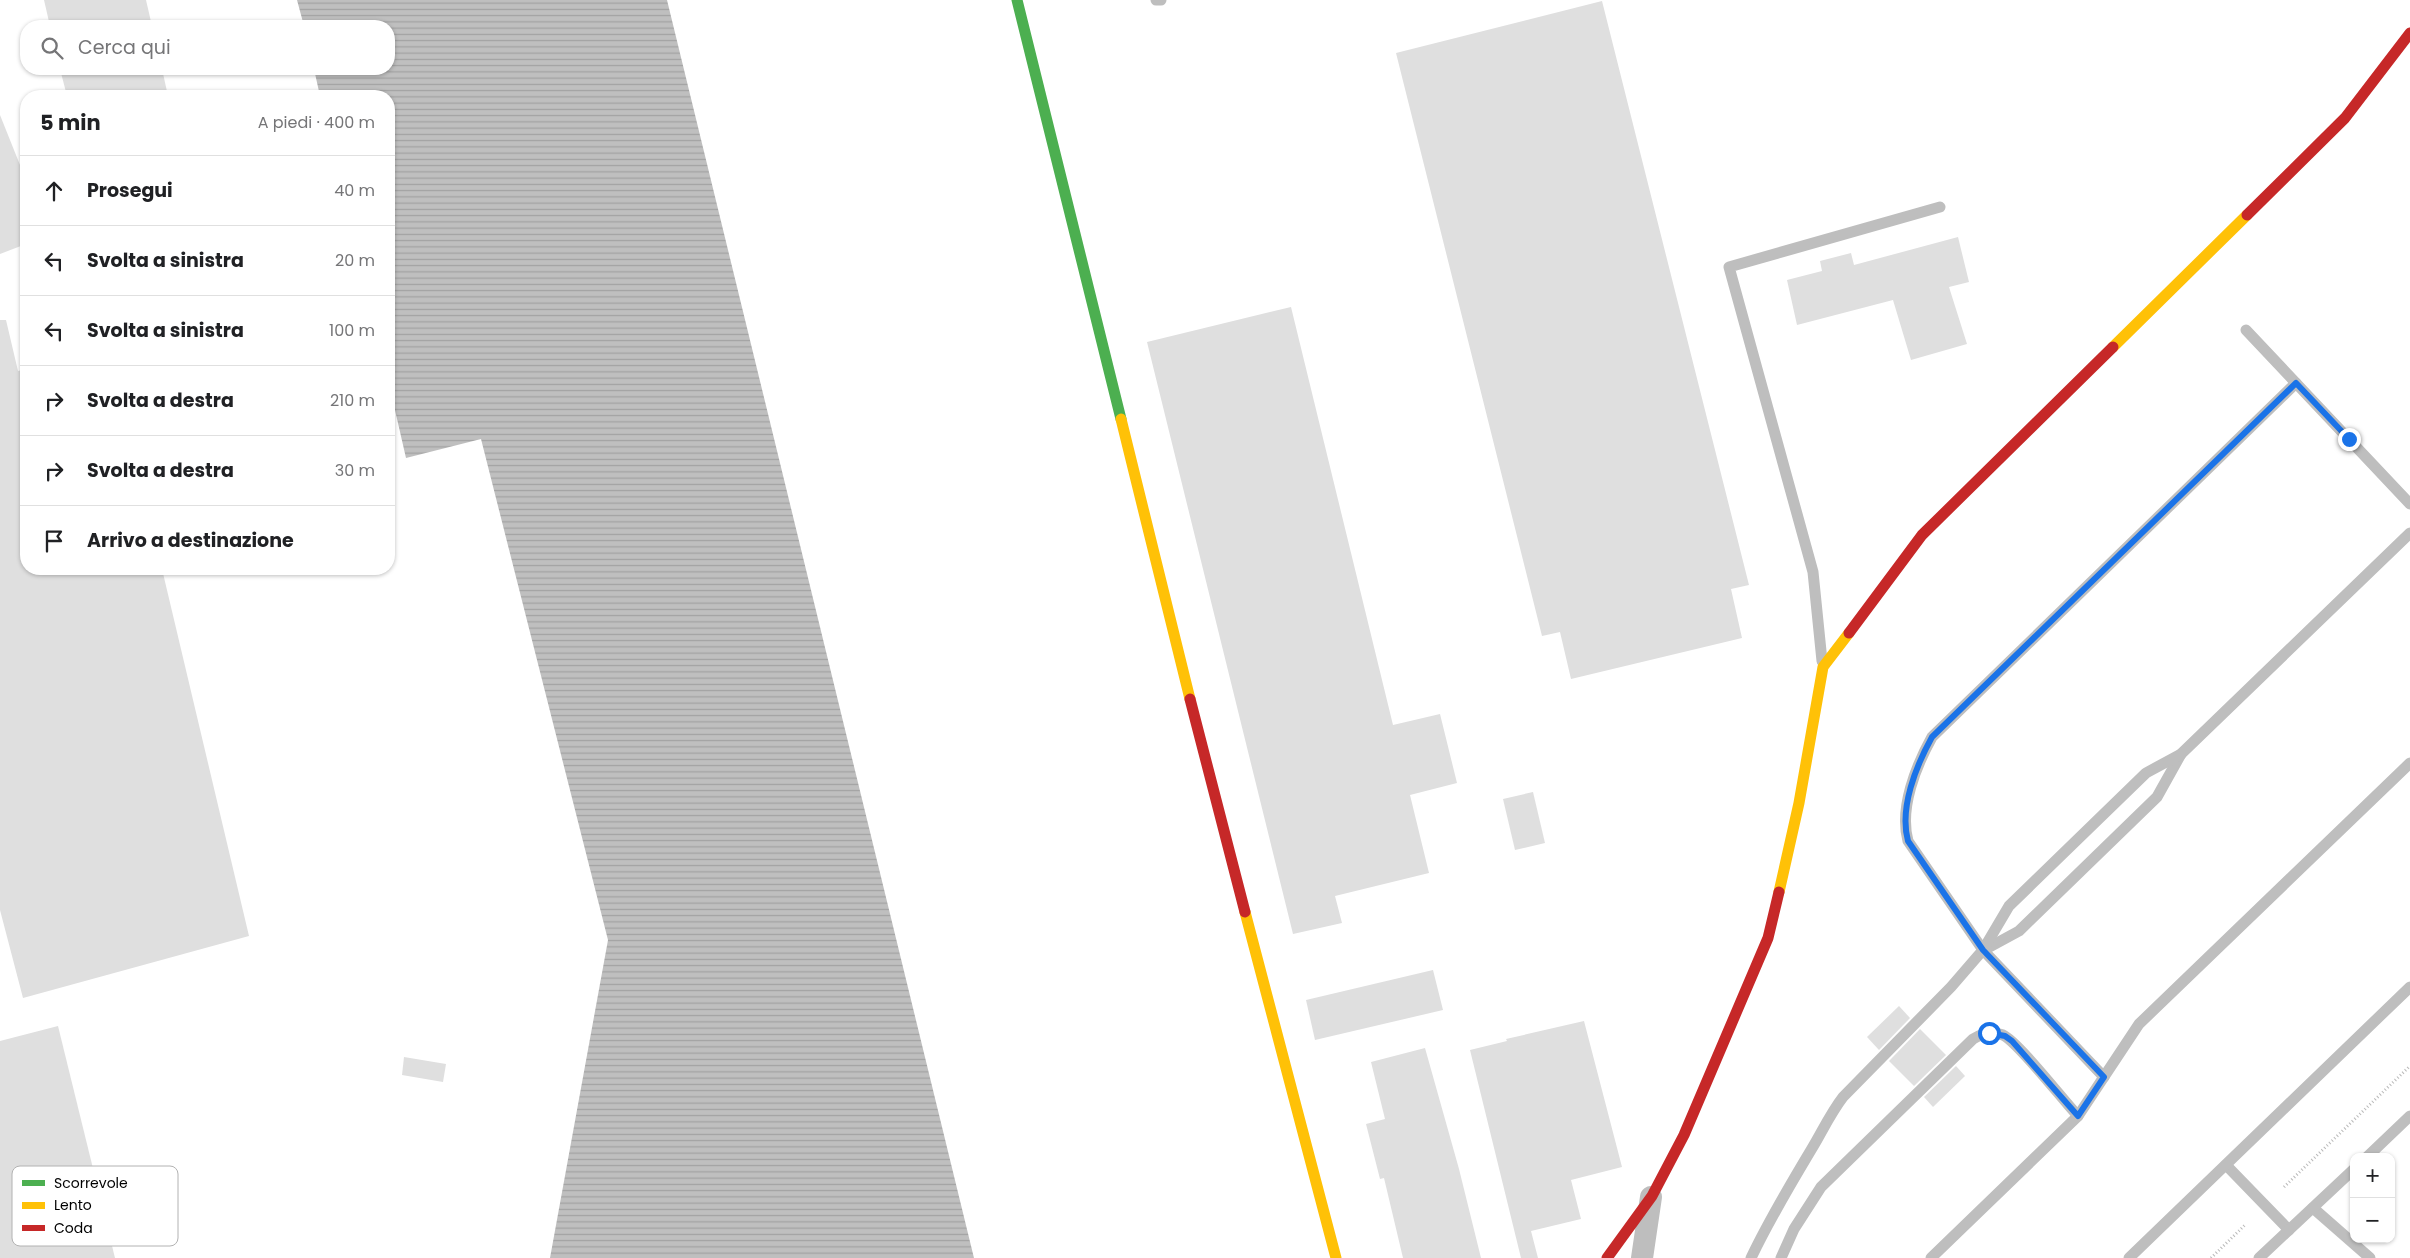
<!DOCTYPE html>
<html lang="it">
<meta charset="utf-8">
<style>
:root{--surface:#fff;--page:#f2f2f2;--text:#202124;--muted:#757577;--line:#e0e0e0}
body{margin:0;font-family:Poppins,sans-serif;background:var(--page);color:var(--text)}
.controls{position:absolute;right:15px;bottom:15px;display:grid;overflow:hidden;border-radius:10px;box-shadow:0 1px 4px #0004}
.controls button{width:45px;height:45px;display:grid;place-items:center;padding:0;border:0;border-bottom:1px solid var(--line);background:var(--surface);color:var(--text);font:25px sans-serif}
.stop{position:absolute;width:15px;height:15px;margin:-11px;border:4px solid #1a73e8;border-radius:50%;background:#fff}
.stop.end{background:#1a73e8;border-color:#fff;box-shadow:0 1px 5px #0008}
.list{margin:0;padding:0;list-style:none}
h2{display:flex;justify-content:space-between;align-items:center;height:65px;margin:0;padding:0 20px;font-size:21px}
h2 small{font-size:16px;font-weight:400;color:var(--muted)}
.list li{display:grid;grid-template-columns:32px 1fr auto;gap:15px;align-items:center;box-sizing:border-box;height:70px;padding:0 20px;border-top:1px solid var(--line)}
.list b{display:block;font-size:19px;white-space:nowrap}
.list em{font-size:16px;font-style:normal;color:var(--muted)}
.icon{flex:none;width:28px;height:28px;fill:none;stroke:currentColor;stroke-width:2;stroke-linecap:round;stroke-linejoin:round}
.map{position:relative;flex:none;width:2410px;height:1258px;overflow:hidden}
.search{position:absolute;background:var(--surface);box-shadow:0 1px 4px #0004;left:20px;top:20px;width:375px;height:55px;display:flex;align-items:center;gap:12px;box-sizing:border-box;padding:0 18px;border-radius:20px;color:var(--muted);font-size:19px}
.panel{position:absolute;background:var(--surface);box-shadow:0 1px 4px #0004;left:20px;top:90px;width:375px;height:485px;border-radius:20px}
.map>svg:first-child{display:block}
.water{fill:url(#water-rules)}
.building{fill:#dfdfdf}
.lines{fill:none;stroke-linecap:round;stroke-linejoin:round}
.path{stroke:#b9b9b9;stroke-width:3;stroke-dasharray:1 2.5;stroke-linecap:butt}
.lane{stroke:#bebebe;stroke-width:11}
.street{stroke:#bebebe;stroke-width:22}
.fast{stroke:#4caf50;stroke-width:11}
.slow{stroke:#ffc107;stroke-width:11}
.jam{stroke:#c62828;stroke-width:11}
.route{stroke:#1a73e8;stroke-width:6}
.key{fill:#fff;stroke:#b2b2b2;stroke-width:1}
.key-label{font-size:14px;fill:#000}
</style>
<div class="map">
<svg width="2410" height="1258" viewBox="0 0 2410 1258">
<defs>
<pattern id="water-rules" width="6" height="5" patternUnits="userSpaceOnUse" patternTransform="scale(1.25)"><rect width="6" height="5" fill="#bfbfbf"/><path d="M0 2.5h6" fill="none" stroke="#a2a2a2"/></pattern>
</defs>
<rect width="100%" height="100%" fill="#fff"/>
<polygon class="water" points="297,0 667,0 974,1258 550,1258 608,940 481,439 406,458 389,384 389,96 320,96 314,69 389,69 389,26 304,26"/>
<g class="building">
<polygon points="44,0 146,0 152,26 50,26"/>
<polygon points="1602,1 1749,585 1731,589 1742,638 1571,679 1560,632 1542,636 1396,53"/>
<polygon points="60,69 162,69 168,96 67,96"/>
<polygon points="0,115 26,180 26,244 0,254"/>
<polygon points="1958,237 1969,282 1949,287 1967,344 1911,360 1893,300 1797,325 1787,280 1822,271 1820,261 1851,253 1854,265"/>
<polygon points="1291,307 1393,725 1440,714 1457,783 1410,795 1429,873 1335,896 1342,923 1293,934 1147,342"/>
<polygon points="0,320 6,320 18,371 26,369 26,569 162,569 249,936 23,998 0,910"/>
<polygon points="1533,792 1545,843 1515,850 1503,799"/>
<polygon points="1433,970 1443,1010 1315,1040 1306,1000"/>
<polygon points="1899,1006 1910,1018 1879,1050 1867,1037"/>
<polygon points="1584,1021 1622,1167 1571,1180 1581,1219 1531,1231 1538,1258 1521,1258 1470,1050 1507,1041 1506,1039"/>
<polygon points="58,1026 115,1258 0,1258 0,1041"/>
<polygon points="1920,1029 1946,1055 1914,1086 1889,1061"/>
<polygon points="1425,1048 1459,1169 1481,1258 1403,1258 1384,1178 1380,1179 1366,1124 1385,1119 1371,1062"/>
<polygon points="404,1057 446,1064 443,1082 402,1075"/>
<polygon points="1956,1066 1965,1076 1933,1107 1924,1097"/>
</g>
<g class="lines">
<g class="path">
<polyline points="2284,1187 2410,1066"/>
<polyline points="2211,1258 2246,1224"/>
</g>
<g class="lane">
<polyline points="1156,0 1161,0"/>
<polyline points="2246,330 2410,504"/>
<polyline points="1822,661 1813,572 1729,267 1940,207"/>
<polyline points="1984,950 2019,931 2157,797 2181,754"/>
<path d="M2104 1077 1983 950 1908 841C1899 808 1916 766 1932 737L2296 383"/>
<polyline points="2367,1157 2410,1116"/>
<polyline points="2226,1165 2289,1230"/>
<polyline points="2313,1208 2370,1258"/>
<path d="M1751 1258C1769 1220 1790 1185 1811 1150 1822 1132 1830 1114 1843 1097L1951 987 1983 950 2009 906 2146 773 2181 754 2410 533"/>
<path d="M1781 1258 1794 1229 1821 1187 1973 1039C1982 1033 1992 1031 2003 1035 2018 1042 2063 1100 2078 1116"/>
<polyline points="1931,1258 2078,1116 2139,1024 2410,763"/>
<polyline points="2129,1258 2410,987"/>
<polyline points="2259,1258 2354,1169"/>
</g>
<polyline class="street" points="1642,1258 1651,1197"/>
<polyline class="fast" points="1017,0 1121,419"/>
<g class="slow">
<polyline points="2113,347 2247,215"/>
<polyline points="1121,419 1190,699"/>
<polyline points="1779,892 1799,803 1823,667 1849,633"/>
<polyline points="1245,912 1336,1258"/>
</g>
<g class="jam">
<polyline points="2247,215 2345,118 2410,33"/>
<polyline points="1849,633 1922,535 2113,347"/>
<polyline points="1190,699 1245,912"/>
<polyline points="1607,1258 1652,1196 1684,1135 1768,938 1779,892"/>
</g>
</g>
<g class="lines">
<path class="route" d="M1989 1033 2005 1036 2012 1041 2078 1116 2104 1077 1983 950 1908 841C1899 808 1916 766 1932 737L2296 383 2349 439"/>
</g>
<rect x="12" y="1166" width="166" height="80" rx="8" class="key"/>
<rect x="22" y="1180" width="23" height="6" fill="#4caf50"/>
<rect x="22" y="1202" width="23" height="7" fill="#ffc107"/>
<rect x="22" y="1225" width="23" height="6" fill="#c62828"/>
<g class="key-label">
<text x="54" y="1188">Scorrevole</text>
<text x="54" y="1210">Lento</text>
<text x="54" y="1233">Coda</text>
</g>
</svg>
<div class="controls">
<button>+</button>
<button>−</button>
</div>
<div class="stop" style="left:1989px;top:1033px"></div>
<div class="stop end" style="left:2349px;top:439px"></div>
<div class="search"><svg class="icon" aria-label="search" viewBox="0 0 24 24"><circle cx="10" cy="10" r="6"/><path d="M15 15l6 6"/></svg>Cerca qui</div>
<section class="panel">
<h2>5 min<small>A piedi · 400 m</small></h2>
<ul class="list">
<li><svg class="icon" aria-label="ahead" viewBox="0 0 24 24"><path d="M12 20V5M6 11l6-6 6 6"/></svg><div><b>Prosegui</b></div><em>40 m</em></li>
<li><svg class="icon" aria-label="left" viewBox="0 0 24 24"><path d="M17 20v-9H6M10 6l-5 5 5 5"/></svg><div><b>Svolta a sinistra</b></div><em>20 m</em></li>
<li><svg class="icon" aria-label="left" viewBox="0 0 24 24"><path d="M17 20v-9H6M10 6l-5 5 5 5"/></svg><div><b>Svolta a sinistra</b></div><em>100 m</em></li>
<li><svg class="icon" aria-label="right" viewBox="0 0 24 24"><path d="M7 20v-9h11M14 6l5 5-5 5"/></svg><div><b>Svolta a destra</b></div><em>210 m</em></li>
<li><svg class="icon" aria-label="right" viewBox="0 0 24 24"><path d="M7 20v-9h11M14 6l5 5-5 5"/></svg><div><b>Svolta a destra</b></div><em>30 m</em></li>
<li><svg class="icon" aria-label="arrive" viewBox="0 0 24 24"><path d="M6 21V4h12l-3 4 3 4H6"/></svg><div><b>Arrivo a destinazione</b></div></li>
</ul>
</section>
</div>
